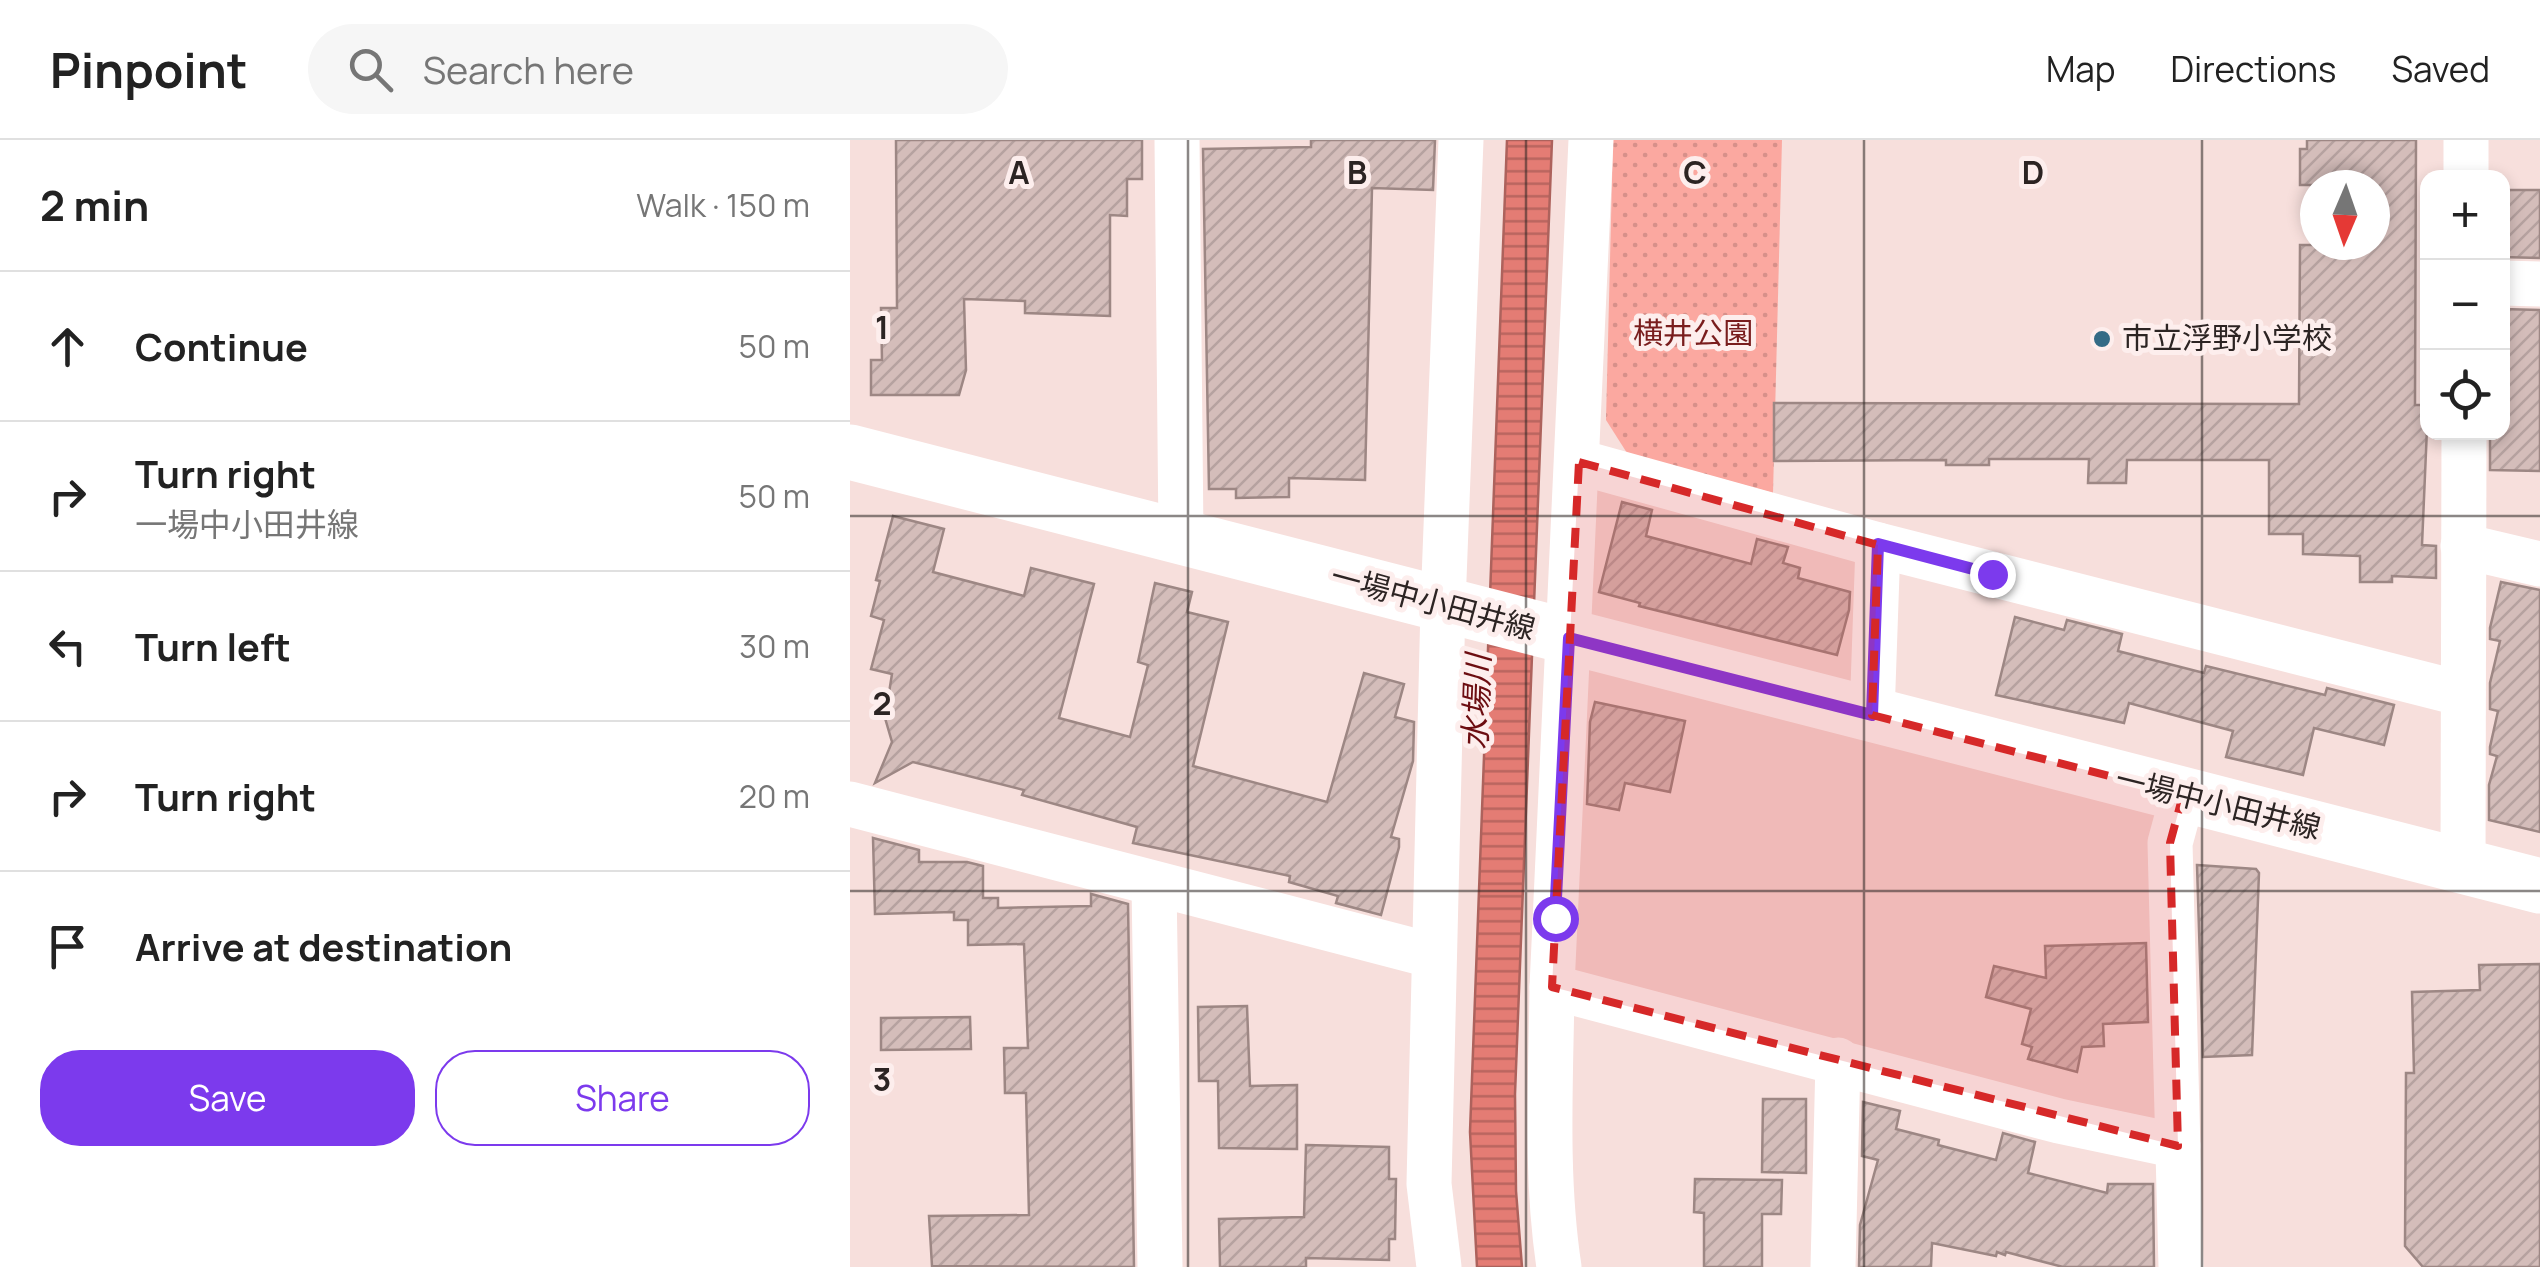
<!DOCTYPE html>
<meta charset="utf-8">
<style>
:root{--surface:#fff;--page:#f6f6f6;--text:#222;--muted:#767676;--line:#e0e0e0;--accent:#7c3aed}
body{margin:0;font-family:Manrope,"Noto Sans JP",sans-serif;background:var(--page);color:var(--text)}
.controls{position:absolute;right:30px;top:30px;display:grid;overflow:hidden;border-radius:20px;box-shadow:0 5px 15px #0003}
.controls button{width:90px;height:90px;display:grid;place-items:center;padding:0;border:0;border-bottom:2px solid var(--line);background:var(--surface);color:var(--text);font:50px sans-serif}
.compass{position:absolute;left:1450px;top:30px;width:90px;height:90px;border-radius:50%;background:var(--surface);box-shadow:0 5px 15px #0003;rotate:182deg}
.stop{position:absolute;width:30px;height:30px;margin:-22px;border:8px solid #7c3aed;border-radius:50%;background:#fff}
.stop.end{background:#7c3aed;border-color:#fff;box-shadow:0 2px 10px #0008}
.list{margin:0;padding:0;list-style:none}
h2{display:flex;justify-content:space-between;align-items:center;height:130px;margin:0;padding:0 40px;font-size:42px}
h2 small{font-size:32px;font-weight:400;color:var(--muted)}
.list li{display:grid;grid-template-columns:65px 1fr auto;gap:30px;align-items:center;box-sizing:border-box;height:150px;padding:0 40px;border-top:2px solid var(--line)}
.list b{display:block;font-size:38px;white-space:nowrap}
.list p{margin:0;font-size:32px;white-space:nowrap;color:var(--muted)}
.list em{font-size:32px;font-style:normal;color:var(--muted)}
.actions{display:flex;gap:20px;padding:30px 40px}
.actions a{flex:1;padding:22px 0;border:2px solid var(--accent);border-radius:40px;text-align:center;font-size:35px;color:var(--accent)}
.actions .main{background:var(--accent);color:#fff}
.icon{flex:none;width:55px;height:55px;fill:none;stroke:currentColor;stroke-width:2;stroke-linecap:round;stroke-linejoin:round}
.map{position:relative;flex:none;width:1690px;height:1127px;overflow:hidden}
header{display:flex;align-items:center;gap:60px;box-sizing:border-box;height:140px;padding:0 50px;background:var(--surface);border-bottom:2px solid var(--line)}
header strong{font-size:48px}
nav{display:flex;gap:55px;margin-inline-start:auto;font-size:35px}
.search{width:700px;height:90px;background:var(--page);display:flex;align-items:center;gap:25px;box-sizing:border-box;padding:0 35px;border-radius:55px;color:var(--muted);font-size:38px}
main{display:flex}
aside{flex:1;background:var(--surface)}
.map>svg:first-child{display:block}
.grass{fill:url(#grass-dots)}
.water{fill:url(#water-rules);stroke:#ad625c;stroke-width:2.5}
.building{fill:url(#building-hatch);stroke:#9d8784;stroke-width:2.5}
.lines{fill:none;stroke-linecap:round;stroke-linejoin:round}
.street{stroke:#fff;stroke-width:45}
.secondary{stroke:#fff;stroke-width:55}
.route{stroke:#7c3aed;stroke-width:12}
.marked{fill:#d62828;fill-opacity:0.2;stroke:#d62828;stroke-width:8;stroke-dasharray:20 12;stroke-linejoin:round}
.grid{fill:none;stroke:#2c2423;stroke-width:2.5;stroke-opacity:0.55}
.poi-dot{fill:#346b86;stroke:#fdeeed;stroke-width:4}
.labels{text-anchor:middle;stroke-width:10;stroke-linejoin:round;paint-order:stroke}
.park-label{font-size:30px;fill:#791d1d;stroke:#fdeeed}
.poi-label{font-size:30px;fill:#2c2423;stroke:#fdeeed;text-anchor:start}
.street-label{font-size:30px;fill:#2c2423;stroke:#fdeeed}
.water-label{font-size:32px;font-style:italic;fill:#6c0d11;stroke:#fdeeed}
.grid-label{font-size:32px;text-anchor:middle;font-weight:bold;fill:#2c2423;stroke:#fdeeed;stroke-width:10;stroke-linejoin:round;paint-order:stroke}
</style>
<header>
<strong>Pinpoint</strong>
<div class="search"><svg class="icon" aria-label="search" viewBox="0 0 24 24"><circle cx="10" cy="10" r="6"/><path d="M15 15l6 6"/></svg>Search here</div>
<nav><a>Map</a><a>Directions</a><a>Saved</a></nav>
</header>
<main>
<aside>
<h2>2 min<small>Walk · 150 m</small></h2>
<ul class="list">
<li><svg class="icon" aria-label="ahead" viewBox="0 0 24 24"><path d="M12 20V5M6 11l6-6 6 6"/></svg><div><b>Continue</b></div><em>50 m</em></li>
<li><svg class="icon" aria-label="right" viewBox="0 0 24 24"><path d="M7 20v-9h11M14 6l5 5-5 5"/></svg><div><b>Turn right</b><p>一場中小田井線</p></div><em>50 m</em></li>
<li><svg class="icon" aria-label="left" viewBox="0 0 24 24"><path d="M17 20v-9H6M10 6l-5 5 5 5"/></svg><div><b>Turn left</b></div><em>30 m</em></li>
<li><svg class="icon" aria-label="right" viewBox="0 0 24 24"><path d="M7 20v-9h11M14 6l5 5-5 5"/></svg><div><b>Turn right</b></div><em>20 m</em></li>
<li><svg class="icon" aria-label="arrive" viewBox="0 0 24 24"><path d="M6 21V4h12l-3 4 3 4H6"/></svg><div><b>Arrive at destination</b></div></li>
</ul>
<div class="actions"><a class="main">Save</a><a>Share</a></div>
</aside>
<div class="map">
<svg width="1690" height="1127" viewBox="0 0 1690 1127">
<defs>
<pattern id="grass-dots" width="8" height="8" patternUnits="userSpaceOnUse" patternTransform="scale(2.5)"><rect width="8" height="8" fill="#fba8a0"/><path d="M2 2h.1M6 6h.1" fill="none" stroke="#d7908a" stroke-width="1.8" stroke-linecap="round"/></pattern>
<pattern id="water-rules" width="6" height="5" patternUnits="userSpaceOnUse" patternTransform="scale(2.5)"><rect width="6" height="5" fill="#e47c74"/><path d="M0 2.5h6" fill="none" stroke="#b9655f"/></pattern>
<pattern id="building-hatch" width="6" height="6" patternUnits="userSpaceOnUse" patternTransform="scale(2.5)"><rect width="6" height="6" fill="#d4bdba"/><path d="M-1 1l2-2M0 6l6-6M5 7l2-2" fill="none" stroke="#b6a2a0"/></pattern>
</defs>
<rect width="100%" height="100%" fill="#f7dfdc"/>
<polygon class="grass" points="763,0 932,0 923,353 777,313 756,280"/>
<polygon class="water" points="657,0 702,0 665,954 666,1051 672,1127 627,1127 620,992"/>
<g class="building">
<polygon points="46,0 292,0 292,39 277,39 277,76 260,75 260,176 175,173 175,161 114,159 116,230 109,255 21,255 21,220 32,220 31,168 47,168"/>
<polygon points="461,0 585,0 583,50 522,48 515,340 439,338 439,357 386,358 386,349 359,349 353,9 461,7"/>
<polygon points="1457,0 1566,0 1565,265 1578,265 1572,405 1586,406 1586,438 1542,436 1542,442 1510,442 1510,416 1453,414 1453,394 1419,394 1419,320 1277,320 1276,343 1238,343 1239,319 1139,319 1139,325 1096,325 1096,320 924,321 924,263 1449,264 1450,105 1525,105 1525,45 1450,45 1450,9 1457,9"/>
<polygon points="1652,50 1690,50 1690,118 1652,117"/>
<polygon points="1652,169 1690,170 1690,331 1640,330 1640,292 1652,292"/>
<polygon points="772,362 802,370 796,396 901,424 907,399 938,407 933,423 950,428 948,438 1000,452 999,470 987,515 789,466 790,463 749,452"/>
<polygon points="43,376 94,389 83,432 174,456 181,428 244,444 209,578 280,597 298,525 288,522 305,443 342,452 337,472 378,482 343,626 477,662 514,533 554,544 545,577 564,582 563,621 541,697 549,699 549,707 531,775 486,763 488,756 439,742 440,736 283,703 287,687 172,655 174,650 63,622 25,643 42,602 35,578 42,534 21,529 34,480 21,476 30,441 26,440"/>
<polygon points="1651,442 1690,450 1690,692 1639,680 1639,645 1647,616 1640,614 1640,607 1648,571 1640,569 1640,543 1650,501 1640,499 1640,488"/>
<polygon points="1165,477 1214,490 1217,480 1272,494 1268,511 1354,533 1356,526 1475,555 1477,548 1544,565 1534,605 1464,588 1453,635 1376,617 1383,591 1279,563 1274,583 1146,555"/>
<polygon points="745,562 835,581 820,652 775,643 769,670 737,664 740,582"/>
<polygon points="23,698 69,710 69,722 117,722 133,726 133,758 148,758 148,768 241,766 241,754 278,764 284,1127 82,1126 79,1076 179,1075 176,953 155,953 154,908 178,908 174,804 118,805 118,780 104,780 104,772 25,774"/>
<polygon points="1347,725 1406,729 1409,733 1402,915 1353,917"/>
<polygon points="1296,803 1298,882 1253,884 1254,906 1232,907 1227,932 1178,919 1182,907 1172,904 1181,869 1136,857 1144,826 1196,838 1195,806"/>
<polygon points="1690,824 1690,1127 1573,1127 1555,1106 1556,933 1564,933 1562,852 1630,850 1629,825"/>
<polygon points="397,866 400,946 447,945 447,1009 369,1008 368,941 349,941 348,867"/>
<polygon points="120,877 121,909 31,910 31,878"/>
<polygon points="913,959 956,959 956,1033 912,1032"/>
<polygon points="1013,962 1050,971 1046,989 1089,1000 1088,1005 1146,1020 1153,993 1185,1002 1178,1033 1257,1053 1258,1044 1303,1044 1304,1127 1213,1127 1156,1112 1155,1115 1147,1112 1146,1116 1082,1103 1081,1127 1009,1127 1010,1085 1028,1020 1012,1016"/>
<polygon points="456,1005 539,1007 539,1039 546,1039 545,1099 539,1099 539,1120 456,1118 456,1127 370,1127 369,1079 454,1077"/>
<polygon points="845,1039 932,1040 931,1074 912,1074 912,1127 854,1127 854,1073 844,1072"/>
</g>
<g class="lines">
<g class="street">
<polyline points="327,0 331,397"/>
<polyline points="1616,0 1616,38"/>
<polyline points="1652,143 1690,144"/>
<polyline points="729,322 1028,405 1613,554"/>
<polyline points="1613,406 1690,424"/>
<polyline points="1022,575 1028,405"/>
<polyline points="0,664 584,816"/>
<polyline points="1613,726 1614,292"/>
<polyline points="304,745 310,1127"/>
<polyline points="702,847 1209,981 1328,1006"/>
<polyline points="589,1127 579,1044 593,465 611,0"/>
<path d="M709 1127C695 1035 701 940 702 847L741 0"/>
<polyline points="983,1127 988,920"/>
<polyline points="1331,1127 1320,703 1333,655"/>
</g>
<polyline class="secondary" points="0,312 1690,746"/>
</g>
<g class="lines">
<polyline class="route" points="705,778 719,498 1022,575 1028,404 1142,434"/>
</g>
<path class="marked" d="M729 322 1028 405 1022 575 1333 655 1320 703 1328 1006 702 847Z"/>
<path class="grid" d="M338 0V1127M676 0V1127M1014 0V1127M1352 0V1127M0 376H1690M0 751H1690"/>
<circle class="poi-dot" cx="1252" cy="199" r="10"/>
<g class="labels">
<g class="park-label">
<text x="843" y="204">横井公園</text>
</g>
<g class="poi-label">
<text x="1272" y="209">市立浮野小学校</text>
</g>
<g class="street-label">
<text transform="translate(583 463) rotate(15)" y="10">一場中小田井線</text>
<text transform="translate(1368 664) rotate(14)" y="10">一場中小田井線</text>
</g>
<g class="water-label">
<text transform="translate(627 562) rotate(-88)" y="11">水場川</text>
</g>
</g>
<g class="grid-label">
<text x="169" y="44">A</text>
<text x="507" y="44">B</text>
<text x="845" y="44">C</text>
<text x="1183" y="44">D</text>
<text x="32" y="199">1</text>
<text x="32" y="575">2</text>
<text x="32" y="951">3</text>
</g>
</svg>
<div class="controls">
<button>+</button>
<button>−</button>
<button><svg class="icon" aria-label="locate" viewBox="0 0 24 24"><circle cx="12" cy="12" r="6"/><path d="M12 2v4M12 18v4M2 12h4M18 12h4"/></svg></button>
</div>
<svg class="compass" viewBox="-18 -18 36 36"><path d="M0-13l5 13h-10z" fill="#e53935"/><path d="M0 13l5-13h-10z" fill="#767676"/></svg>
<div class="stop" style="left:705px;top:778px"></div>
<div class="stop end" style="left:1142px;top:434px"></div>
</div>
</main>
